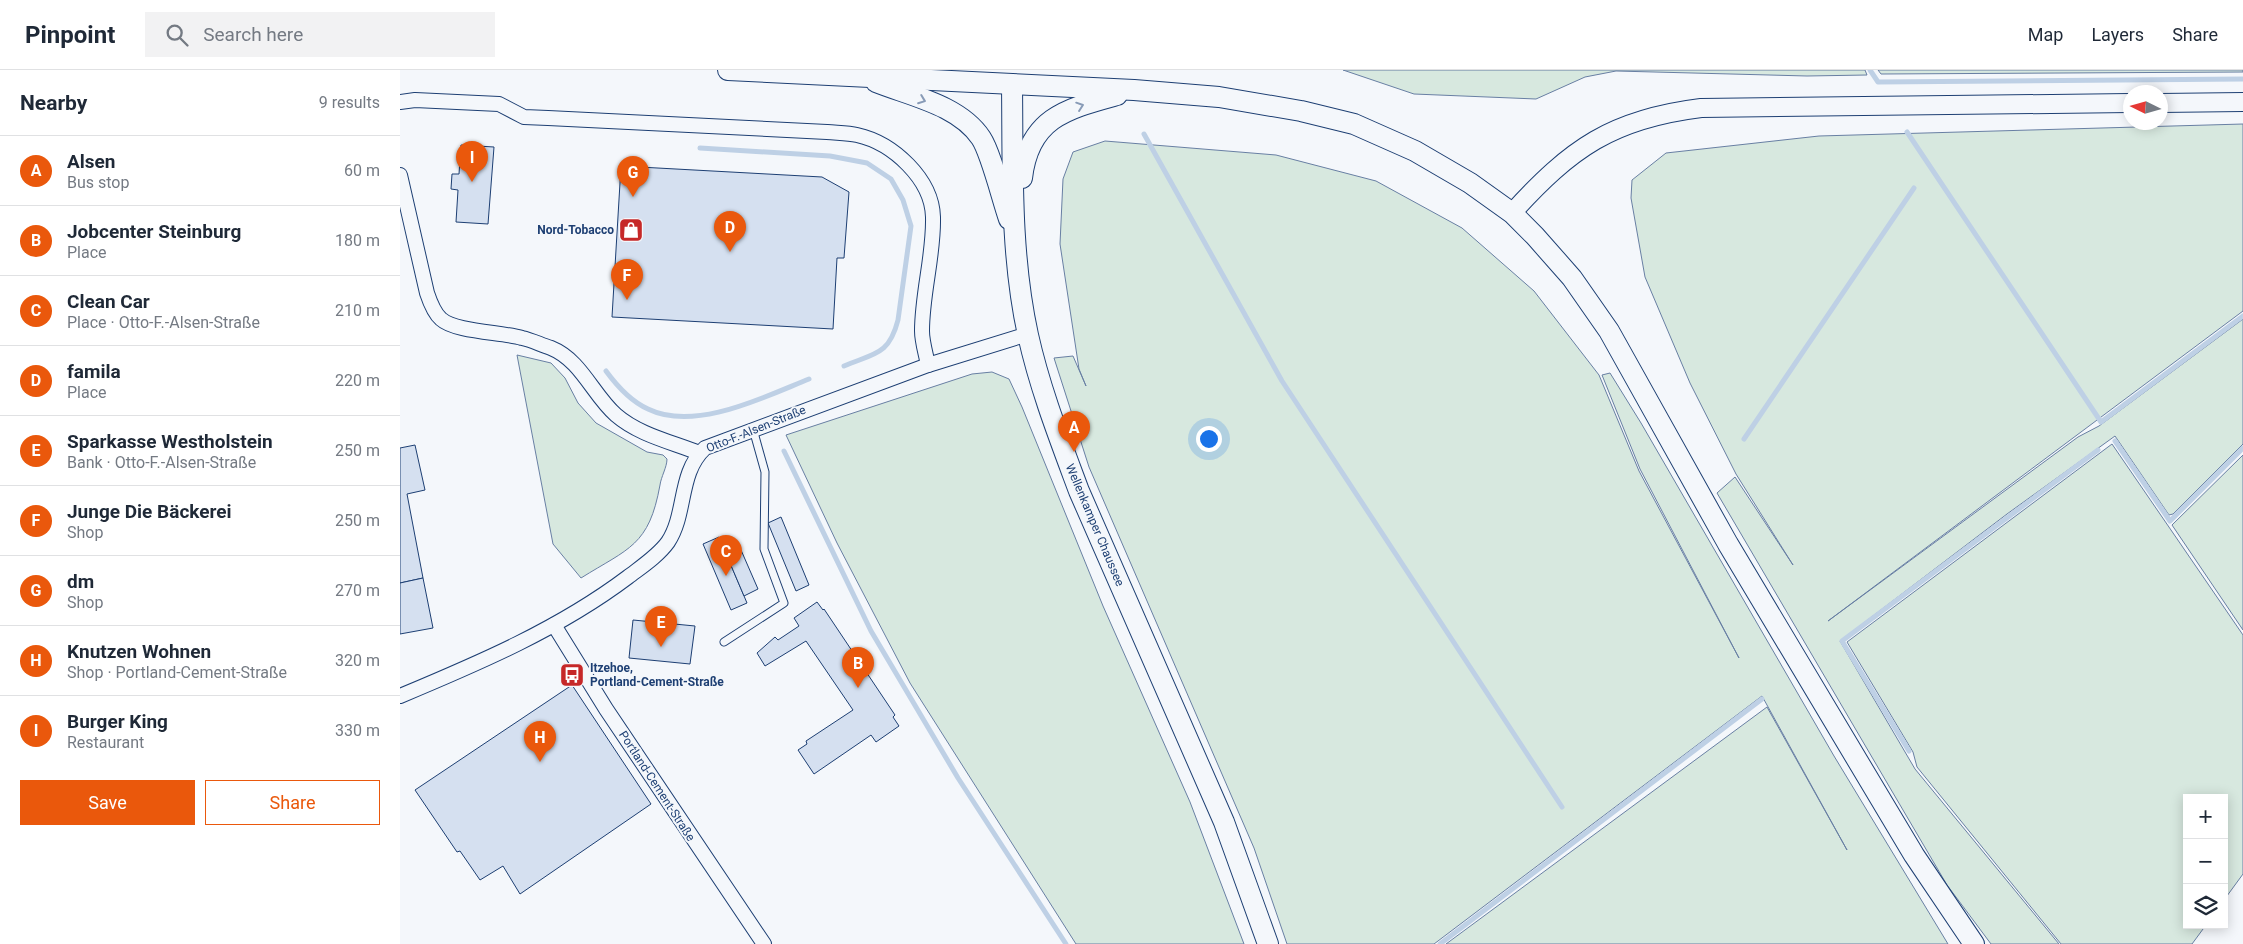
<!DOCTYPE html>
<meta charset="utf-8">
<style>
:root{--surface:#fff;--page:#f2f2f3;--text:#1f2937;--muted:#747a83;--line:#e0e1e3;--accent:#ea580c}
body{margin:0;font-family:Roboto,sans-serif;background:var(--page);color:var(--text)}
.controls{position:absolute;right:15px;bottom:15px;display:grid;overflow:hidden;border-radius:0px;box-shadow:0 2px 12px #0003}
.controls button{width:45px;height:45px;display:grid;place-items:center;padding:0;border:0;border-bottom:1px solid var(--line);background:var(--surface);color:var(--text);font:25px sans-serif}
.compass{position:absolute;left:1723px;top:15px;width:45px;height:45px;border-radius:50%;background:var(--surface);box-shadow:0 2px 12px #0003;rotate:275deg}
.you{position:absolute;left:808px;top:368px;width:18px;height:18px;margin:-12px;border:4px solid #fff;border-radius:50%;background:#1a73e8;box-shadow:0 0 0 8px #1a73e833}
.badge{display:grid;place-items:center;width:32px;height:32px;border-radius:50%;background:var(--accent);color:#fff;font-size:16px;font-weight:700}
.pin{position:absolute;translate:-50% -41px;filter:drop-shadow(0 1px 2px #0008)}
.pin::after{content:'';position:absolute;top:26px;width:18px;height:15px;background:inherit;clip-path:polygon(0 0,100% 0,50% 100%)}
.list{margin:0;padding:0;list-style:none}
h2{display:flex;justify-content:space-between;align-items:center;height:65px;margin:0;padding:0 20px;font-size:21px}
h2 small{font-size:16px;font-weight:400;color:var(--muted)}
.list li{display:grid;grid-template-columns:32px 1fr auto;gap:15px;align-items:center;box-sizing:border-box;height:70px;padding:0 20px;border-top:1px solid var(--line)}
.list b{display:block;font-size:19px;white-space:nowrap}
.list p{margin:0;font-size:16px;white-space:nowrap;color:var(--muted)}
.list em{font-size:16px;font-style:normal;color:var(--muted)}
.actions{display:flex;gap:10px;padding:15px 20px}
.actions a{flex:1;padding:11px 0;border:1px solid var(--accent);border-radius:0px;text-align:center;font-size:18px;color:var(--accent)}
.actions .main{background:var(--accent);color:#fff}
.icon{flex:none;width:28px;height:28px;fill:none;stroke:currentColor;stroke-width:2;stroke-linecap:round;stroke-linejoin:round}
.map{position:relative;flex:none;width:1843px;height:874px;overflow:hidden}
header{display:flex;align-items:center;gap:30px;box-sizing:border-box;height:70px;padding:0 25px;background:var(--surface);border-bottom:1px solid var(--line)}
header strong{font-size:24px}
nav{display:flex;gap:28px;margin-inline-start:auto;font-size:18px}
.search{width:350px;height:45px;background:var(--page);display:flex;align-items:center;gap:12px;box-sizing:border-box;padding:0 18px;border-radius:0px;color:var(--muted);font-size:19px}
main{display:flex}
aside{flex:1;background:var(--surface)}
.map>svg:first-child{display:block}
.green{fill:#d7e8df;stroke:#687fa3}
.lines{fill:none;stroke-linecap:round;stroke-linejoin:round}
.stream{stroke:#bed0e5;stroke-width:5}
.building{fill:#d5e0f0;stroke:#1d3f73}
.service-casing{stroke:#1d3f73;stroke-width:9}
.minor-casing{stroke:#1d3f73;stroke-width:16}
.tertiary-casing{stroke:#1d3f73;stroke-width:20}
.secondary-casing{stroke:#1d3f73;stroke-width:22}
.service{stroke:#f4f7fb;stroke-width:7}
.minor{stroke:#f4f7fb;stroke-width:14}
.tertiary{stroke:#f4f7fb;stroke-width:18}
.secondary{stroke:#f4f7fb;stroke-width:20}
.oneway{stroke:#889bb7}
.labels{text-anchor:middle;stroke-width:4;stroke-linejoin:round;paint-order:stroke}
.poi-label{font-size:12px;font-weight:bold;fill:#1d3f73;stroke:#f4f7fb;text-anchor:end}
.street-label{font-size:12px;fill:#1d3f73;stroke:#f4f7fb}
</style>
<header>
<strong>Pinpoint</strong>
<div class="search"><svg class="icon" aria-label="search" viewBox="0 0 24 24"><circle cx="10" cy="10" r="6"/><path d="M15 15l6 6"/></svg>Search here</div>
<nav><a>Map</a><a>Layers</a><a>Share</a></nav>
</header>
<main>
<aside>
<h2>Nearby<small>9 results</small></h2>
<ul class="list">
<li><span class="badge">A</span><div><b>Alsen</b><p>Bus stop</p></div><em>60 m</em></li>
<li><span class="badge">B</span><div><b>Jobcenter Steinburg</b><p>Place</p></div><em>180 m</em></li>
<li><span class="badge">C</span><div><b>Clean Car</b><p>Place · Otto-F.-Alsen-Straße</p></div><em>210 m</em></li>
<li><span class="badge">D</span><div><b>famila</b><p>Place</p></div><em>220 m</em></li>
<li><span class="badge">E</span><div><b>Sparkasse Westholstein</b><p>Bank · Otto-F.-Alsen-Straße</p></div><em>250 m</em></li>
<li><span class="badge">F</span><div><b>Junge Die Bäckerei</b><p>Shop</p></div><em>250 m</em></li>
<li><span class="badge">G</span><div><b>dm</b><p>Shop</p></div><em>270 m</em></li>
<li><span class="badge">H</span><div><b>Knutzen Wohnen</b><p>Shop · Portland-Cement-Straße</p></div><em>320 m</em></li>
<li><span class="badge">I</span><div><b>Burger King</b><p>Restaurant</p></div><em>330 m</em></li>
</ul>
<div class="actions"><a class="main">Save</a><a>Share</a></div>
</aside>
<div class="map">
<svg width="1843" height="874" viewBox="0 0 1843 874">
<rect width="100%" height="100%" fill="#f4f7fb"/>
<g class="green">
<polygon points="943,0 1465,0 1467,5 1407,6 1216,1 1185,7 1136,29 1014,24"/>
<polygon points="1478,0 1843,0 1843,2 1481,4"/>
<polygon points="1843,54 1843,241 1428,551 1678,367 1699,356 1843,249 1843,374 1773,444 1769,445 1715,366 1607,444 1440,571 1515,699 1659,874 1591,874 1547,815 1317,423 1335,407 1393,495 1336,404 1290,313 1245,207 1231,128 1232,110 1266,83 1419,66"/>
<polygon points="705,71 876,85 976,111 1062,158 1134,221 1199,305 1239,401 1339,588 1240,399 1202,305 1210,303 1241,353 1434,686 1548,874 1046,874 1367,637 1447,780 1362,626 1034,874 887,874 854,778 689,397 654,288 673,286 686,316 679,299 660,174 663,109 673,82"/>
<path d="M117 285 151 293 165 308 178 333 196 353 247 382 263 385 267 389C267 397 261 407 260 415 249 476 229 478 181 508L153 474Z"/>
<polygon points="592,302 609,309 622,337 703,536 790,732 844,874 676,874 510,613 437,473 386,365 572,304"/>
<polygon points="1712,374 1843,565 1843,804 1824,830 1824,728 1787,728 1787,855 1806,855 1792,874 1661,874 1517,697 1513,682 1447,572"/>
<polygon points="1843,385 1843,560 1772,455"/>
</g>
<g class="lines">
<g class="stream">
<polyline points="1470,0 1478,12 1843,9"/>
<polyline points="1507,62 1701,352 1843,246"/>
<polyline points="744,64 882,311 1162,737"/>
<path d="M300 78 430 86 467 93 491 109 503 130 511 156 498 250C489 285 475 283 444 296"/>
<path d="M206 301C217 316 230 331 248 339 295 362 364 327 409 309"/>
<polyline points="1344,369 1514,118"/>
<polyline points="1715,371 1770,451 1843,378"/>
<polyline points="384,381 471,561 558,708 666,874"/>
<polyline points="1509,681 1442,571 1698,380"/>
<polyline points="1040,874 1362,629"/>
</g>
</g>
<g class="building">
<polygon points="61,75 94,77 88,154 56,152 58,120 51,119 52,104 59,104"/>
<polygon points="221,96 422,107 449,122 444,188 437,188 433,259 212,247"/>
<polygon points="15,375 25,420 7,424 23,508 0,513 0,378"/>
<polygon points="381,447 409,515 396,521 368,453"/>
<polygon points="319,467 347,533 331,540 303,474"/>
<polygon points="341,480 358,519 344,526 327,486"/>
<polygon points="23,508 33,558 0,564 0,513"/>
<polygon points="417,532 423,540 424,539 495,645 493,647 499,656 476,672 471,665 414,704 398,680 407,674 406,671 453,640 406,571 365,596 357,583 375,567 378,570 399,556 394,548"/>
<polygon points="233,550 295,556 290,594 229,588"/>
<polygon points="172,615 251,734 120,824 103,796 80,810 60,781 57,782 15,720"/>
</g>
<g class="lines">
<defs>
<polyline id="service" points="324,572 384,533 364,479 365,402 353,359"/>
<g id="minor">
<path d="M0 32 15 30 99 34 124 47 148 48 427 62C437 63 448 63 457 65 493 73 532 109 533 147 534 185 522 223 522 261 522 272 526 284 528 295"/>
<path d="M0 105 27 223C30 232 34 243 41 249 55 262 102 262 122 268 132 270 141 275 151 278 181 290 193 325 216 345 239 365 272 372 299 383"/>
<polyline points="154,555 206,639 364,874"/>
<path d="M0 626C79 593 159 559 228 507 241 497 258 486 268 472 287 443 278 403 305 378L528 295 628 264"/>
</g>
<g id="tertiary">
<polyline points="1760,33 1843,32"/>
<path d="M1112 143C1171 78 1212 49 1301 38L1730 33"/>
</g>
<g id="secondary">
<polyline points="328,0 734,20 819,27 901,41 954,54 1015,81 1070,113 1112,143 1135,166 1172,208 1209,261 1328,474 1514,785 1574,874"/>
<path d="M476 12C511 26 559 35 581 68 591 83 602 129 609 149"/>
<path d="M612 15C613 98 610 183 628 265 640 319 660 370 679 421L824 752 868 874"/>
<path d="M622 108C629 48 666 39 717 25"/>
</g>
</defs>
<use href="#service" class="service-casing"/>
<use href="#minor" class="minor-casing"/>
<use href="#tertiary" class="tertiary-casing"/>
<use href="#secondary" class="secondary-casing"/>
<use href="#service" class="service"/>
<use href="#minor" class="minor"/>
<use href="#tertiary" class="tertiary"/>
<use href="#secondary" class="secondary"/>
</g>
<defs><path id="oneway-chevron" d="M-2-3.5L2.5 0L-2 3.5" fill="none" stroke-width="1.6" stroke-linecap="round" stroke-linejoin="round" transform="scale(1.25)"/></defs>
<g class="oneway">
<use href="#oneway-chevron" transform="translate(522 30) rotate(21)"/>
<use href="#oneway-chevron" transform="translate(680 36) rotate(-19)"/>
</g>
<defs>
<symbol id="shop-square" viewBox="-11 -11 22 22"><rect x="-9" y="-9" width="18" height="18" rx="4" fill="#c62828" stroke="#f4f7fb"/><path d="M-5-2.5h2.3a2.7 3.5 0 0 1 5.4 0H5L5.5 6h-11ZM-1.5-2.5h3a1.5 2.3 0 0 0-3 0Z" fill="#fff"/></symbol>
<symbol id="bus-square" viewBox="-11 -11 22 22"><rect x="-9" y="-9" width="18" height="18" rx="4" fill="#c62828" stroke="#f4f7fb"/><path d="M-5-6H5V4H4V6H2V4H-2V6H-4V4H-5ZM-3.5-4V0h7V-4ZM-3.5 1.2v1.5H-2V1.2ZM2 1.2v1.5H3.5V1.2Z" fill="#fff"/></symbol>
</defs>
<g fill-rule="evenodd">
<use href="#shop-square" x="217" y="146" width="28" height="28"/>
<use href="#bus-square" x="158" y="591" width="28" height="28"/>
</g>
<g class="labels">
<g class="poi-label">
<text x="214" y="164">Nord-Tobacco</text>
<text x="190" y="602" text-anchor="start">Itzehoe,<tspan x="190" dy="14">Portland-Cement-Straße</tspan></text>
</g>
<g class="street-label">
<text transform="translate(356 359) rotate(-22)" y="4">Otto-F.-Alsen-Straße</text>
<text transform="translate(695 455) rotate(67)" y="4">Wellenkamper Chaussee</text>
<text transform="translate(257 716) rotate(57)" y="4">Portland-Cement-Straße</text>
</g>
</g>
</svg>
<div class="controls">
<button>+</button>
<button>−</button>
<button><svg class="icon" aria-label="layers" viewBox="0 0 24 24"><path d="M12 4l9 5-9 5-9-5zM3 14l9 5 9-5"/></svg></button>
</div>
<svg class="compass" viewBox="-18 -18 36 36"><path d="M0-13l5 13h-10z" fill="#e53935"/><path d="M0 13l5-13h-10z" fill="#747a83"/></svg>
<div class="you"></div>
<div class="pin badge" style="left:674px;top:382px">A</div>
<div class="pin badge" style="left:458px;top:618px">B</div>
<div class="pin badge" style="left:326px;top:506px">C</div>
<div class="pin badge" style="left:330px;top:182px">D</div>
<div class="pin badge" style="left:261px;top:577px">E</div>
<div class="pin badge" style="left:227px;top:230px">F</div>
<div class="pin badge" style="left:233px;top:127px">G</div>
<div class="pin badge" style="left:140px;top:692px">H</div>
<div class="pin badge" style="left:72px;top:112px">I</div>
</div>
</main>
